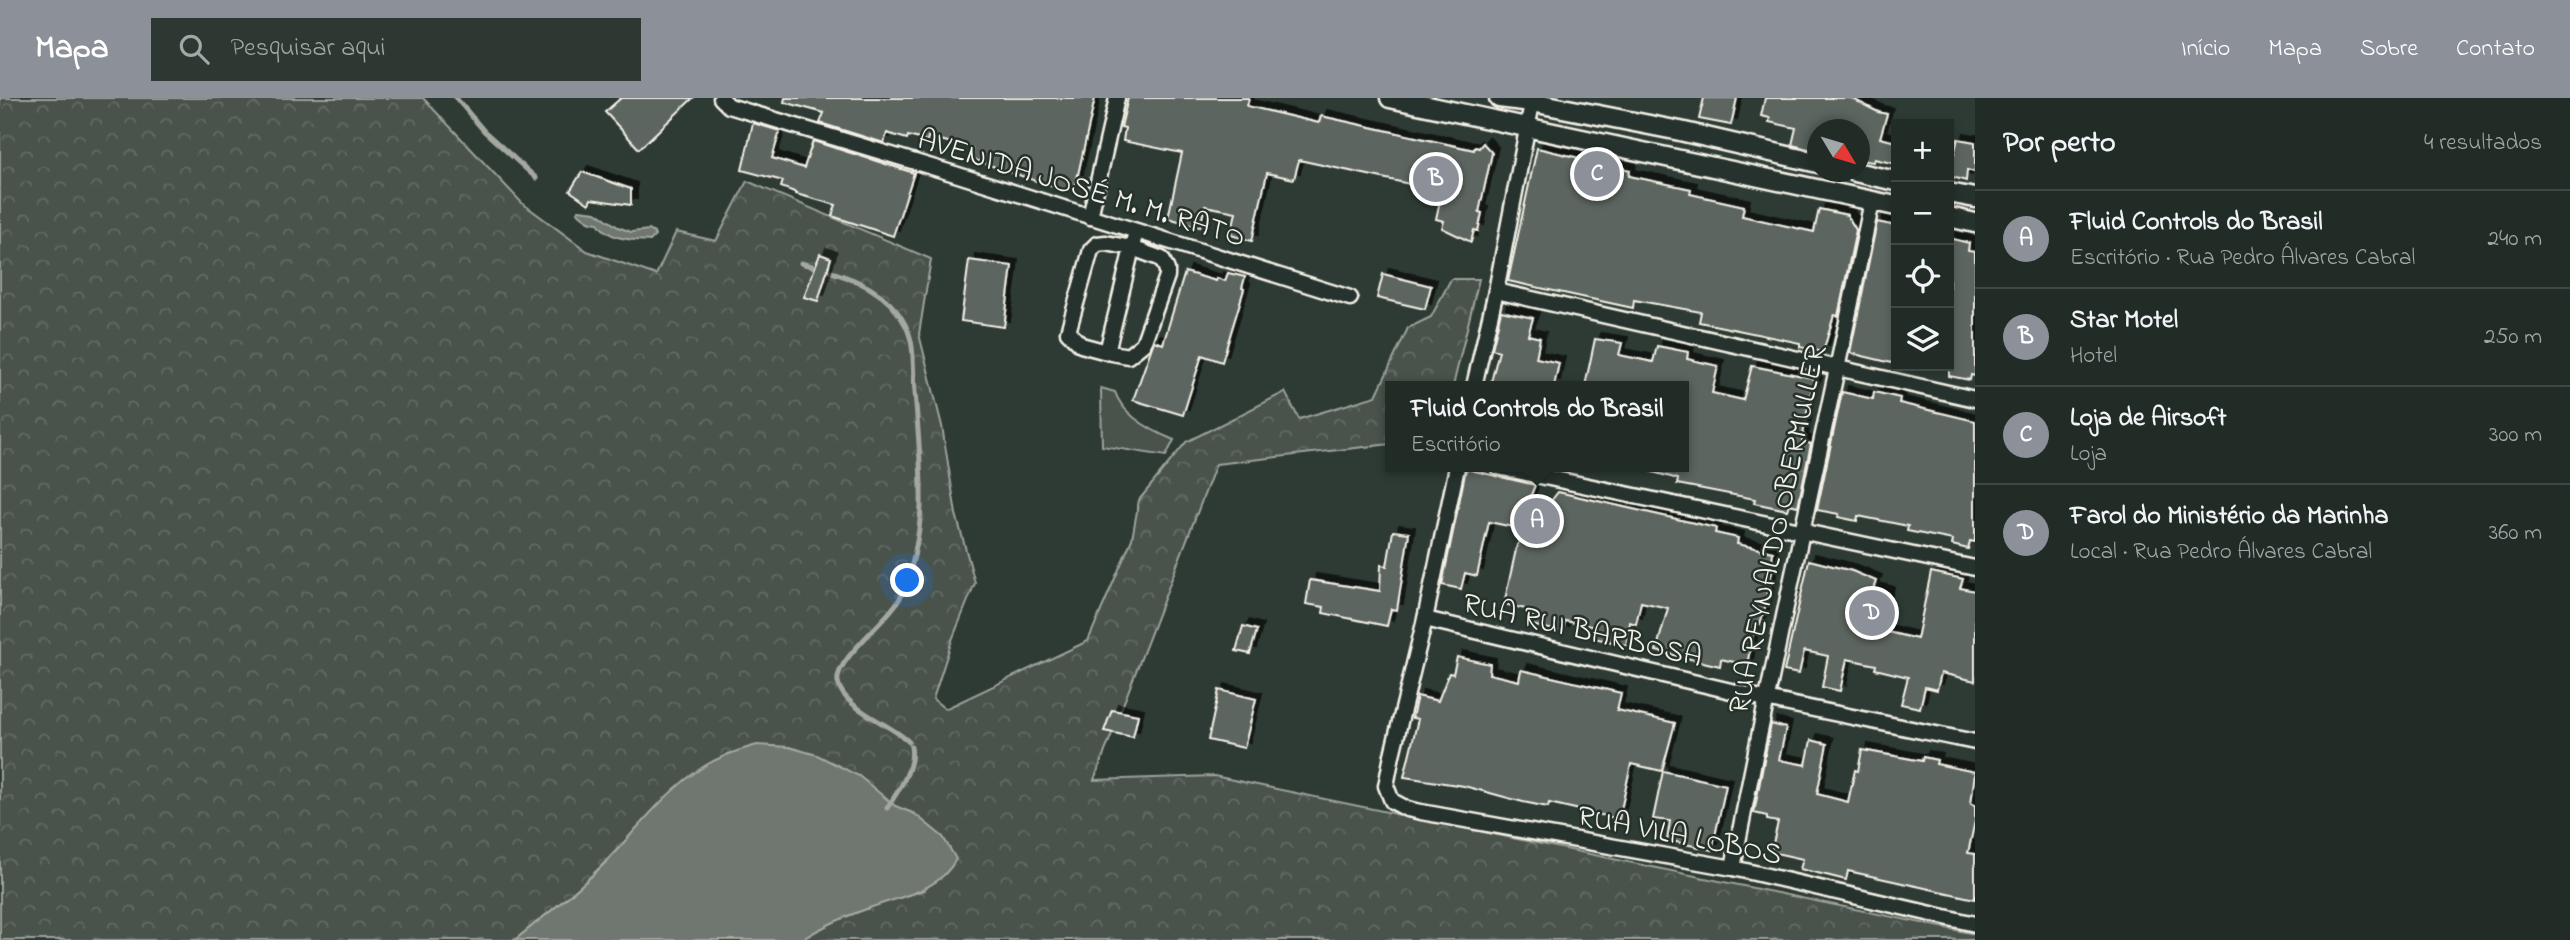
<!DOCTYPE html>
<html lang="pt">
<meta charset="utf-8">
<style>
:root{--surface:#222c27;--page:#2e3833;--text:#f1f3f6;--muted:#a2a7a7;--line:#3f4844;--accent:#8c9099}
body{margin:0;font-family:"Indie Flower",sans-serif;background:var(--page);color:var(--text)}
.controls{position:absolute;right:21px;top:21px;display:grid;overflow:hidden;border-radius:0px;box-shadow:0 4px 10px #0003}
.controls button{width:63px;height:63px;display:grid;place-items:center;padding:0;border:0;border-bottom:2px solid var(--line);background:var(--surface);color:var(--text);font:35px sans-serif}
.compass{position:absolute;left:1807px;top:21px;width:63px;height:63px;border-radius:50%;background:var(--surface);box-shadow:0 4px 10px #0003;rotate:128deg}
.you{position:absolute;left:908px;top:483px;width:24px;height:24px;margin:-18px;border:5px solid #fff;border-radius:50%;background:#1a73e8;box-shadow:0 0 0 10px #1a73e833}
.badge{display:grid;place-items:center;width:46px;height:46px;border-radius:50%;background:var(--accent);color:#fff;font-size:23px;font-weight:700}
.pin{position:absolute;translate:-50% -50%;border:4px solid #fff;box-shadow:0 2px 7px #0006}
.popup{position:absolute;left:1385px;top:283px;width:304px;height:91px;box-sizing:border-box;display:grid;place-content:center;border-radius:0px;background:var(--surface);filter:drop-shadow(0 2px 5px #0005);font-size:23px;white-space:nowrap;color:var(--muted)}
.popup b{font-size:26px;color:var(--text)}
.popup::after{content:'';position:absolute;left:50%;top:100%;margin-left:-14px;border:14px solid transparent;border-top-color:var(--surface)}
.list{margin:0;padding:0;list-style:none}
h2{display:flex;justify-content:space-between;align-items:center;height:91px;margin:0;padding:0 28px;font-size:30px}
h2 small{font-size:23px;font-weight:400;color:var(--muted)}
.list li{display:grid;grid-template-columns:46px 1fr auto;gap:21px;align-items:center;box-sizing:border-box;height:98px;padding:0 28px;border-top:2px solid var(--line)}
.list b{display:block;font-size:26px;white-space:nowrap}
.list p{margin:0;font-size:23px;white-space:nowrap;color:var(--muted)}
.list em{font-size:23px;font-style:normal;color:var(--muted)}
.icon{flex:none;width:38px;height:38px;fill:none;stroke:currentColor;stroke-width:2;stroke-linecap:round;stroke-linejoin:round}
.map{position:relative;flex:none;width:1975px;height:842px;overflow:hidden}
header{display:flex;align-items:center;gap:42px;box-sizing:border-box;height:98px;padding:0 35px;background:var(--accent);color:#fff}
header strong{font-size:33px}
nav{display:flex;gap:38px;margin-inline-start:auto;font-size:24px}
.search{width:490px;height:63px;background:var(--page);display:flex;align-items:center;gap:18px;box-sizing:border-box;padding:0 24px;border-radius:0px;color:var(--muted);font-size:26px}
main{display:flex}
aside{flex:1;background:var(--surface)}
.map>svg:first-child{display:block}
.green{fill:#48524c;stroke:#9ea29a;stroke-width:2}
.forest{fill:url(#forest-crowns);stroke:#9ea29a;stroke-width:2}
.water{fill:#6f7770;stroke:#a4a8a0;stroke-width:2}
.lines{fill:none;stroke-linecap:round;stroke-linejoin:round}
.stream{stroke:#a4a8a0;stroke-width:5}
.building{fill:#5c655e;stroke:#f4f1e8;stroke-width:2;filter:url(#shadow)}
.minor-casing{stroke:#f4f1e8;stroke-width:19}
.tertiary-casing{stroke:#f4f1e8;stroke-width:23}
.minor{stroke:#26332d;stroke-width:14}
.tertiary{stroke:#26332d;stroke-width:18}
.labels{text-anchor:middle;stroke-width:5;stroke-linejoin:round;paint-order:stroke}
.street-label{font-size:30px;fill:#f4f1e8;stroke:#26332d}
</style>
<header>
<strong>Mapa</strong>
<div class="search"><svg class="icon" aria-label="search" viewBox="0 0 24 24"><circle cx="10" cy="10" r="6"/><path d="M15 15l6 6"/></svg>Pesquisar aqui</div>
<nav><a>Início</a><a>Mapa</a><a>Sobre</a><a>Contato</a></nav>
</header>
<main>
<div class="map">
<svg width="1975" height="842" viewBox="0 0 1975 842">
<defs>
<pattern id="forest-crowns" width="20" height="18" patternUnits="userSpaceOnUse" patternTransform="scale(1.75)"><rect width="20" height="18" fill="#48524c"/><path d="M2 6a3 3 0 1 1 6 0M12 15a3 3 0 1 1 6 0" fill="none" stroke="#636b66"/></pattern>
<filter id="shadow"><feDropShadow dx="6" dy="-6" stdDeviation="0" flood-color="#0009"/></filter>
</defs>
<rect width="100%" height="100%" fill="#2e3b34"/>
<filter id="ink" filterUnits="userSpaceOnUse"><feTurbulence type="fractalNoise" baseFrequency=".0143" numOctaves="2"/><feDisplacementMap in="SourceGraphic" scale="14" xChannelSelector="R" yChannelSelector="G"/><feConvolveMatrix kernelMatrix="1 2 1 2 8 2 1 2 1" color-interpolation-filters="sRGB"/></filter>
<g filter="url(#ink)">
<path class="green" d="M1101 290 1115 294C1123 318 1152 333 1174 342L1166 358 1102 348Z"/>
<path class="forest" d="M0 0H423L522 105 587 153 656 177 676 134 716 143 747 83 931 161 919 236 942 328 956 416 975 485 952 542 933 601 945 611 1088 543 1132 441 1139 402 1186 344 1285 294 1299 321 1376 298 1408 230 1431 219 1451 181H1479L1453 288H1390V346L1216 366 1094 682 1214 678 1975 836V842H801C838 818 883 805 925 792L915 716 895 708 883 697 730 655C676 682 646 722 605 764 578 793 545 817 515 842H0Z"/>
<g class="water">
<path d="M579 112 596 114 618 129 631 134 649 132 654 135 655 138 650 143C631 142 609 142 598 125 588 125 585 120 577 114Z"/>
<path d="M757 647 789 649 817 657 859 678 895 708 915 716 943 739 956 761C939 794 900 798 869 810 846 818 821 829 801 842H515C545 817 577 794 604 766 636 733 664 694 703 669 720 658 738 652 757 647Z"/>
</g>
<g class="lines">
<g class="stream">
<polyline points="456,0 484,33 536,80"/>
<path d="M801 165C836 175 875 184 898 215 903 222 908 231 910 239 914 251 913 268 914 281 917 323 922 366 921 408 920 436 912 475 900 500 889 522 834 562 838 584 843 611 890 625 909 644"/>
<path d="M887 710C898 694 915 669 911 649"/>
</g>
</g>
<g class="building">
<polygon points="621,0 693,0 639,51 605,14"/>
<polygon points="785,0 1095,0 1075,90 1065,93 969,60 972,50 928,39 927,43 908,38 907,41 887,35 884,45 820,25 824,15 784,4"/>
<polygon points="1128,0 1249,0 1247,8 1319,25 1321,18 1474,52 1475,49 1479,50 1483,45 1492,55 1479,114 1482,115 1478,133 1474,132 1471,144 1442,130 1444,123 1436,121 1442,93 1299,62 1294,81 1267,75 1252,143 1231,137 1236,114 1205,108 1200,129 1168,120 1182,55 1123,43 1125,30 1121,29"/>
<polygon points="1704,0 1737,0 1731,27 1699,21"/>
<polygon points="1765,0 1851,0 1878,14 1887,16 1880,40 1896,44 1896,66 1874,61 1873,64 1859,62 1859,32 1817,32 1817,53 1792,47 1796,30 1769,24 1770,20 1761,18"/>
<polygon points="753,25 780,33 772,60 804,70 813,43 914,75 893,138 832,118 836,107 796,96 797,95 781,89 783,83 742,72"/>
<polygon points="1958,41 1975,44 1975,74 1967,72 1966,83 1949,78 1949,55 1954,56"/>
<polygon points="1537,50 1630,72 1629,78 1691,91 1690,96 1744,108 1742,118 1814,134 1819,111 1847,117 1856,132 1838,218 1834,217 1823,254 1800,249 1800,245 1699,224 1701,214 1634,202 1633,210 1508,183"/>
<polygon points="582,74 631,91 631,107 591,101 589,106 570,93"/>
<polygon points="1877,124 1896,128 1896,266 1850,255"/>
<polygon points="1949,140 1969,145 1968,153 1975,154 1975,278 1971,277 1970,282 1949,278"/>
<polygon points="820,156 831,160 818,203 804,199"/>
<polygon points="969,162 1012,168 1004,229 961,223"/>
<polygon points="1185,174 1216,183 1217,180 1225,183 1228,175 1245,179 1242,190 1244,191 1222,264 1202,257 1183,317 1133,302 1154,243 1163,246"/>
<polygon points="1383,176 1431,188 1425,211 1377,200"/>
<polygon points="1501,213 1533,220 1528,237 1540,240 1536,260 1559,265 1554,288 1490,288 1499,253 1492,251"/>
<polygon points="1595,241 1622,245 1619,257 1653,264 1657,248 1688,254 1687,261 1718,268 1712,295 1743,302 1752,268 1813,280 1816,285 1810,297 1802,343 1811,346 1798,408 1789,406 1787,412 1754,405 1755,401 1677,386 1678,381 1649,373 1650,369 1684,369 1684,288 1585,288"/>
<polygon points="1842,294 1873,301 1874,294 1900,300 1899,305 1975,323 1975,444 1970,443 1968,451 1952,447 1953,442 1907,433 1908,428 1858,418 1857,423 1838,419 1839,416 1817,412"/>
<polygon points="1466,371 1535,387 1518,430 1489,424 1477,478 1465,475 1461,491 1442,487"/>
<polygon points="1558,394 1716,430 1715,435 1738,440 1737,446 1773,454 1772,462 1774,463 1765,509 1760,526 1755,525 1747,567 1721,561 1720,568 1656,553 1668,510 1641,504 1636,526 1630,524 1626,547 1594,540 1596,529 1565,523 1563,534 1531,527 1534,513 1504,506 1517,447"/>
<polygon points="1393,433 1409,435 1397,512 1391,511 1387,528 1323,515 1324,509 1306,506 1310,482 1380,493 1381,467 1387,468"/>
<polygon points="1809,462 1852,473 1876,483 1873,491 1888,495 1879,532 1917,541 1931,474 1963,481 1960,490 1975,493 1975,583 1941,575 1937,592 1925,589 1920,610 1901,606 1908,579 1875,571 1876,567 1847,561 1840,593 1822,589 1828,558 1804,553 1799,576 1784,573"/>
<polygon points="1243,528 1257,532 1250,556 1236,553"/>
<polygon points="1457,559 1490,566 1489,576 1519,583 1521,572 1621,595 1617,612 1675,625 1662,673 1631,666 1619,721 1549,705 1548,709 1523,704 1464,688 1404,679 1418,621 1412,620 1417,598 1438,603 1449,575 1453,576"/>
<polygon points="1219,592 1256,601 1244,650 1208,642"/>
<polygon points="1112,612 1138,617 1133,639 1104,633"/>
<polygon points="1771,626 1786,630 1779,662 1806,667 1811,642 1827,646 1817,696 1848,704 1855,672 1858,673 1862,652 1922,663 1923,659 1937,662 1936,666 1975,674 1971,706 1975,707 1975,723 1968,755 1975,756 1975,801 1848,773 1846,782 1826,777 1800,771 1803,761 1771,754 1778,724 1767,722 1767,718 1754,715"/>
<polygon points="1663,673 1726,687 1712,752 1667,742 1670,723 1653,721"/>
</g>
<g class="lines">
<defs>
<g id="minor">
<polyline points="721,0 729,8 955,76 1350,200"/>
<polyline points="1090,119 1117,0"/>
<polygon points="1106,145 1132,150 1107,254 1081,247 1068,234 1091,152 1097,146"/>
<polyline points="1496,193 1975,301"/>
<polyline points="1107,254 1128,258 1143,246 1167,178 1167,172 1162,161 1132,150 1134,141"/>
<polyline points="1474,288 1496,193 1533,0"/>
<polyline points="1457,369 1425,521 1392,657 1386,688 1392,703 1407,711 1421,714 1733,770 1975,826"/>
<polyline points="1498,369 1975,470"/>
<polyline points="1425,521 1765,601 1975,644"/>
<path d="M1733 770C1775 547 1827 326 1872 103"/>
</g>
<g id="tertiary">
<polyline points="1390,0 1896,108"/>
<polyline points="1499,0 1532,4 1680,33 1818,65"/>
<polyline points="1855,74 1896,83"/>
<polyline points="1949,95 1975,100"/>
<polyline points="1949,119 1975,125"/>
</g>
</defs>
<use href="#minor" class="minor-casing"/>
<use href="#tertiary" class="tertiary-casing"/>
<use href="#minor" class="minor"/>
<use href="#tertiary" class="tertiary"/>
</g>
</g>
<g class="labels">
<g class="street-label">
<text transform="translate(1082 89) rotate(17)" y="10">AVENIDA JOSÉ M. M. RATO</text>
<text transform="translate(1776 431) rotate(-78)" y="10">RUA REYNALDO OBERMULLER</text>
<text transform="translate(1583 531) rotate(13)" y="10">RUA RUI BARBOSA</text>
<text transform="translate(1680 736) rotate(11)" y="10">RUA VILA LOBOS</text>
</g>
</g>
</svg>
<div class="controls">
<button>+</button>
<button>−</button>
<button><svg class="icon" aria-label="locate" viewBox="0 0 24 24"><circle cx="12" cy="12" r="6"/><path d="M12 2v4M12 18v4M2 12h4M18 12h4"/></svg></button>
<button><svg class="icon" aria-label="layers" viewBox="0 0 24 24"><path d="M12 4l9 5-9 5-9-5zM3 14l9 5 9-5"/></svg></button>
</div>
<svg class="compass" viewBox="-18 -18 36 36"><path d="M0-13l5 13h-10z" fill="#e53935"/><path d="M0 13l5-13h-10z" fill="#a2a7a7"/></svg>
<div class="you"></div>
<div class="pin badge" style="left:1537px;top:423px">A</div>
<div class="popup"><b>Fluid Controls do Brasil</b>Escritório</div>
<div class="pin badge" style="left:1436px;top:81px">B</div>
<div class="pin badge" style="left:1597px;top:76px">C</div>
<div class="pin badge" style="left:1872px;top:515px">D</div>
</div>
<aside>
<h2>Por perto<small>4 resultados</small></h2>
<ul class="list">
<li><span class="badge">A</span><div><b>Fluid Controls do Brasil</b><p>Escritório · Rua Pedro Álvares Cabral</p></div><em>240 m</em></li>
<li><span class="badge">B</span><div><b>Star Motel</b><p>Hotel</p></div><em>250 m</em></li>
<li><span class="badge">C</span><div><b>Loja de Airsoft</b><p>Loja</p></div><em>300 m</em></li>
<li><span class="badge">D</span><div><b>Farol do Ministério da Marinha</b><p>Local · Rua Pedro Álvares Cabral</p></div><em>360 m</em></li>
</ul>
</aside>
</main>
